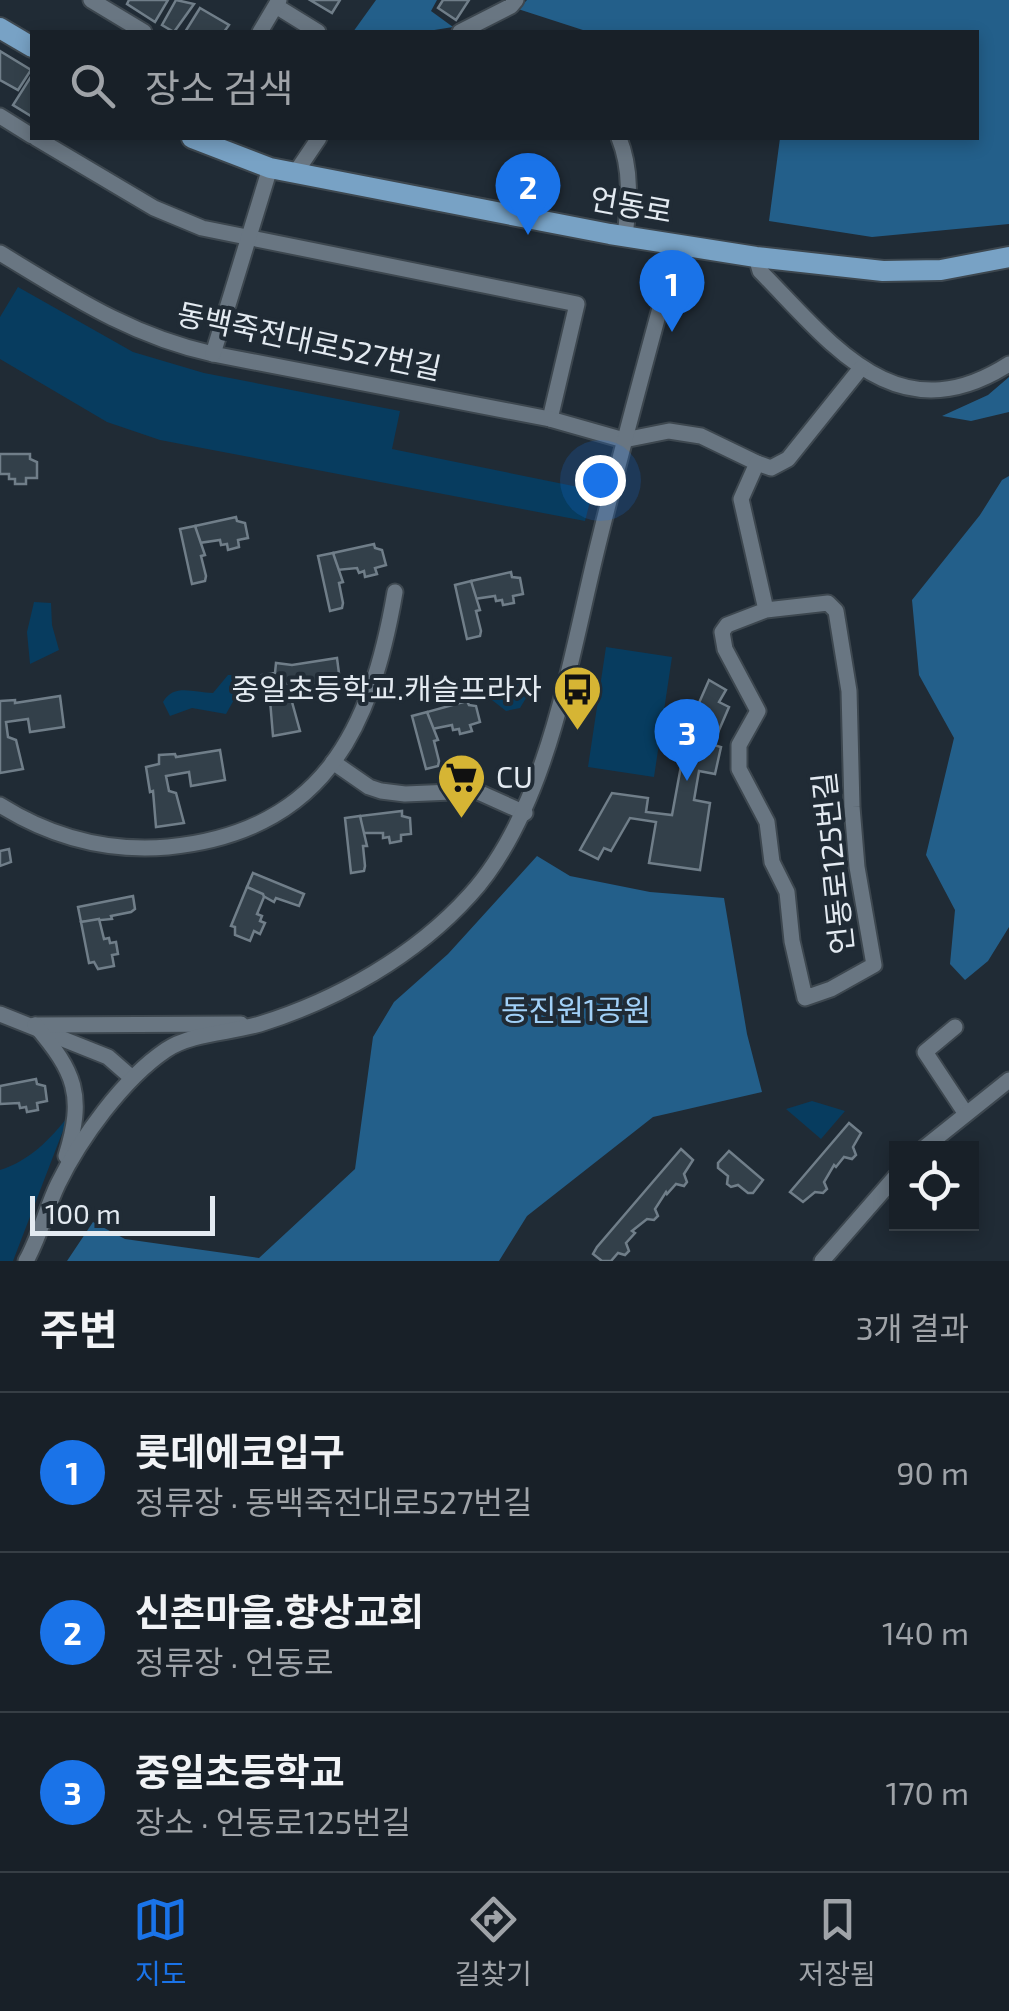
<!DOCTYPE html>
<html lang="ko">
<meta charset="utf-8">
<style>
:root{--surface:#182028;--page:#252d34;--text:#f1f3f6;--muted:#9fa3a8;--line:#363e45;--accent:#1a73e8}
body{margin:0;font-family:"Exo 2","Noto Sans KR",sans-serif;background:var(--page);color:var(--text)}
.controls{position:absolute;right:30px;bottom:30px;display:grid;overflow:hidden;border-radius:0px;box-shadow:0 5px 15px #0003}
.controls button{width:90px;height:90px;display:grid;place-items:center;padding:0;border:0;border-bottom:2px solid var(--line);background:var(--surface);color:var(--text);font:50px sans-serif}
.scale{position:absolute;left:30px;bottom:25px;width:185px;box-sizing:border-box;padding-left:10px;border:5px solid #e3eaf1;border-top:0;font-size:28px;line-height:35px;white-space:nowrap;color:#e3eaf1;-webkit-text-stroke:8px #202b35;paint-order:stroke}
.you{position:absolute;left:600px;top:480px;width:35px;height:35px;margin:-25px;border:8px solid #fff;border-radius:50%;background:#1a73e8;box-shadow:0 0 0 15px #1a73e833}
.badge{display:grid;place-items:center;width:65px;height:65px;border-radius:50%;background:var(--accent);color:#fff;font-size:32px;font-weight:700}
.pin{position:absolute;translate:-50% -82px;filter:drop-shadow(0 2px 5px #0008)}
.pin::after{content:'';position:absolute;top:52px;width:35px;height:30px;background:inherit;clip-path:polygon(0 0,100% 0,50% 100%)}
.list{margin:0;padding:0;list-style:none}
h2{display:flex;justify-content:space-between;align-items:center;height:130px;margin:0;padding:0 40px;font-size:42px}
h2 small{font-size:32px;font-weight:400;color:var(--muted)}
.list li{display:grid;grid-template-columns:65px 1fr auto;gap:30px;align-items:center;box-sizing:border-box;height:160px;padding:0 40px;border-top:2px solid var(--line)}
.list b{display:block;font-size:38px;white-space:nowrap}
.list p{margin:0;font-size:32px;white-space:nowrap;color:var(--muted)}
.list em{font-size:32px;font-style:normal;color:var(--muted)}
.icon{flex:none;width:55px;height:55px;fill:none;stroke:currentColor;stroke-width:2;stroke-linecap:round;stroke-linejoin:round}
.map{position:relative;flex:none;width:1009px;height:1261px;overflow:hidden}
.search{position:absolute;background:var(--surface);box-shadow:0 5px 15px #0003;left:30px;right:30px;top:30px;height:110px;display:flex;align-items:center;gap:25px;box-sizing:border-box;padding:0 35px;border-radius:0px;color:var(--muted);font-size:38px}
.sheet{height:610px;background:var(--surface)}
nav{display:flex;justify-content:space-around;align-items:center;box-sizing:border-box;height:140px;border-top:2px solid var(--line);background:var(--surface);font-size:28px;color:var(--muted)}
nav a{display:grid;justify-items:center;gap:5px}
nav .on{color:var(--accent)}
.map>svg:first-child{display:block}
.green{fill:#073c5f}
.forest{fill:#235f8a}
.building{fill:#33404a;stroke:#707e89;stroke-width:2.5}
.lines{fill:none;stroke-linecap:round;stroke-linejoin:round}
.minor-casing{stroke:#3d474f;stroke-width:19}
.major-casing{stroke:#3d474f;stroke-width:24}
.minor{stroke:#697682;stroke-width:15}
.major{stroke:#78a2c5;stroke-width:20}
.labels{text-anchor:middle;stroke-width:8;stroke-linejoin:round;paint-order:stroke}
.street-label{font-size:30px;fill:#e3eaf1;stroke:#202b35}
.poi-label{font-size:30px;fill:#e3eaf1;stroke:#202b35;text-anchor:end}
.park-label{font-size:30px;fill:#a1d0f7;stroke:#202b35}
</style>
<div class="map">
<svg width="1009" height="1261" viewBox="0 0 1009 1261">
<rect width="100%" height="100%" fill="#202b35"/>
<g class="green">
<polygon points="18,287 133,352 204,373 400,411 392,449 593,490 585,521 160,440 107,422 0,359 0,317"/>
<polygon points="34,602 51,603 52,625 59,650 30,664 27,632"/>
<polygon points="606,647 672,657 654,777 588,767"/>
<path d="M228 675H243L240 689 226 714 192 708 170 716 163 702C174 683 194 693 213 693Z"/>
<polygon points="493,677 503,683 513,681 523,684 526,698 520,708 506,711 492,700 488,685"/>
<polygon points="812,1101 845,1111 821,1139 786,1109"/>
<path d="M69 1115 13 1261H0V1170C29 1161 51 1139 69 1115Z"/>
</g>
<g class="forest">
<polygon points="376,0 437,0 431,11 453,27 422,32 353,32"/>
<polygon points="527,0 1009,0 1009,224 872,237 769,221 780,138 976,138 976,32 589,32 518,9"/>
<polygon points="1009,377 1009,412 971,421 942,416 988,395"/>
<polygon points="1009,476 1009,927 988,961 965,980 950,964 955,910 926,855 954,738 919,675 912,600 980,515 1002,480"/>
<polygon points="537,856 570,876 650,892 724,898 747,1034 762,1092 653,1117 527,1216 499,1261 67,1261 93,1222 125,1239 259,1258 355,1169 373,1037 394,1002 448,954"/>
</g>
<g class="building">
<polygon points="129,0 168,0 155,22 127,4"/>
<polygon points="176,0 194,4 174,32 162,25"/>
<polygon points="310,0 340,0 332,13"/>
<polygon points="443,0 469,0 456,20 438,8"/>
<polygon points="200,8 229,25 224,32 185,32"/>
<polygon points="0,51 31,70 18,90 0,80"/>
<polygon points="32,75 32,113 31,116 13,105"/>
<polygon points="0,454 30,454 30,459 37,462 37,478 26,478 26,484 15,484 15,479 9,479 9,474 0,474"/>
<polygon points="236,517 237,521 245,523 248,538 238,540 239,547 228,550 227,544 221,545 220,540 199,543 195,526"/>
<polygon points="195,526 205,555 201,556 206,576 205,581 192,584 180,529"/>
<polygon points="374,544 375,548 382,550 386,565 375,568 377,574 365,577 364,571 359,573 357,568 337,570 333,553"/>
<polygon points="333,553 343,582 339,583 343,603 342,608 330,611 318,556"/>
<polygon points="511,572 512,577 520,578 523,594 513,596 514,603 503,605 502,600 496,601 495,596 474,599 471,581"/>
<polygon points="471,581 480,610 476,611 481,631 480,636 467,639 455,585"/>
<polygon points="337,658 341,689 307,694 305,681 283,684 285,700 292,702 300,731 273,736 270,700 266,701 262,675 275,673 276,663 292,665"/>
<polygon points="709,680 726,690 719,702 729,707 716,737 704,742 721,747 715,774 699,771 694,800 710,803 700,870 649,863 656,822 630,818 611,851 604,848 598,859 580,850 612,793 648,798 646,812 672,815 688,728"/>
<polygon points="60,696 64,727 30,732 28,719 6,722 8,737 16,740 23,769 0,773 0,701 15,700 15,703"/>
<polygon points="467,701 469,705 476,706 480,722 470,725 472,731 460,734 459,729 453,730 452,725 432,729 427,712"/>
<polygon points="427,712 438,740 434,741 439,761 438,766 426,769 412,716"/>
<polygon points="220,750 225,780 191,786 189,772 166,776 169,791 176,793 184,823 156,827 153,791 150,792 146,767 159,764 159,755 175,754 176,757"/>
<polygon points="402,811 402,816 410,818 411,834 401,835 401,841 390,843 389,837 383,838 383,833 362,833 360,816"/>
<polygon points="360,816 367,846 363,846 365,866 364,871 351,873 345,818"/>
<polygon points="9,849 11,862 0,866 0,851"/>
<polygon points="253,873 304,894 299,906 276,898 274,902 247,887"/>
<polygon points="247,887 263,894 264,897 257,914 262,916 260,921 265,923 260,934 254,931 250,941 235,935 235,927 231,926"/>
<polygon points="133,896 135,909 131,912 111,916 112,919 81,922 78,907"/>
<polygon points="99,919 104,939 109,938 110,943 116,942 118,954 112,955 114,966 98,969 94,962 89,963 81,922"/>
<polygon points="36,1079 37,1084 45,1086 47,1101 37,1103 38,1110 27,1112 26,1107 20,1108 19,1103 0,1104 0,1086"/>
<polygon points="849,1123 861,1133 853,1147 856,1155 852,1159 844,1157 836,1167 834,1165 824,1182 827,1189 823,1193 815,1192 803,1202 790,1192"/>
<polygon points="681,1149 693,1160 684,1174 687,1182 684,1186 676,1184 667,1194 666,1192 655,1209 658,1216 654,1220 647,1219 632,1231 635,1233 626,1243 629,1251 625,1255 618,1253 611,1261 602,1261 593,1254 597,1247"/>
<polygon points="729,1151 763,1180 753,1193 748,1193 738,1185 731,1187 727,1184 728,1176 718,1168 718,1163"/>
</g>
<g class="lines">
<defs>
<g id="minor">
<polyline points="91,0 144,32"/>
<polyline points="276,6 318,32"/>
<polyline points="260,32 279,0"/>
<polyline points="460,32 511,6 516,0"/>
<polyline points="0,116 32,136"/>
<polyline points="36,138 154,208 202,228 577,304 550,419"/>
<path d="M619 138C632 170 629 203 625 236"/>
<polyline points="296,172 319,138"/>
<path d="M0 253C71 296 131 336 213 354L550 419 624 440 669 431 701 436 757 463"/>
<path d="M756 257 760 271C832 344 897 436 1009 364"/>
<polyline points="213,354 270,168"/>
<polyline points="766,610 828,603 836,611 849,691 852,807 857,867 874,965 831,989 805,998 792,941 787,892 772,862 767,822 739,769 739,745 758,711 725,649 722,632 727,625 766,610 741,499 757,463 771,468 788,459 861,368"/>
<polyline points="333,762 369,787 381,791 405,794 476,791 525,813"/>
<path d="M0 805C51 837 108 852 168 847 322 832 371 731 395 592"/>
<polyline points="0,1014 108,1057 132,1078"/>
<polyline points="35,1025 241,1024"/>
<path d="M35 1025C75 1072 85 1095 66 1156"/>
<polyline points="955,1027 925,1052 966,1114"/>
<polyline points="924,1148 1009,1080"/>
<path d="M26 1261C40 1236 46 1209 58 1184 80 1139 123 1079 166 1050 191 1033 230 1033 260 1024 337 1000 415 956 470 895 550 807 571 651 600 537 624 439 651 342 677 245"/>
<polyline points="822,1261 896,1176"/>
</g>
<g id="major">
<polyline points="0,28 32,47"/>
<polyline points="192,138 270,168 610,234 756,257 883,271 941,270 1009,257"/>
</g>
</defs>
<use href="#minor" class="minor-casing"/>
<use href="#major" class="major-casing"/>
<use href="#minor" class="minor"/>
<use href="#major" class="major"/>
</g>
<defs>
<symbol id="bus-pin" viewBox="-11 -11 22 30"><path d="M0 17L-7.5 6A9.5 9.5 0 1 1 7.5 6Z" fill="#d6b534" stroke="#202b35"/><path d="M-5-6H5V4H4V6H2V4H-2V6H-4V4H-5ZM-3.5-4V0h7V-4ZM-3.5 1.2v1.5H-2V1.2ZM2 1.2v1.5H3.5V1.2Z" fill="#111"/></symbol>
<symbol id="supermarket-pin" viewBox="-11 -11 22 30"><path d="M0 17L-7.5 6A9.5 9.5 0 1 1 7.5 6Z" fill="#d6b534" stroke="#202b35"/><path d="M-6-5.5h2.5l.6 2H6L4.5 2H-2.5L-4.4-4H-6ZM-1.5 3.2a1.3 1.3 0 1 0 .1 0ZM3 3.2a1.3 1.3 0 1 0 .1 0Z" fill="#111"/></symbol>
</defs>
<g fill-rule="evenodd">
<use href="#bus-pin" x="550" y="662" width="55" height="75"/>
<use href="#supermarket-pin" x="434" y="750" width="55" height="75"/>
</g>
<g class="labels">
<g class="street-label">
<text transform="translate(631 206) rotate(10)" y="10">언동로</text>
<text transform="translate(309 342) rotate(12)" y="10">동백죽전대로527번길</text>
<text transform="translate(834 863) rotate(-96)" y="10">언동로125번길</text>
</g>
<g class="poi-label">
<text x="542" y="700">중일초등학교.캐슬프라자</text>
<text x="496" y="788" text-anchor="start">CU</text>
</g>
<g class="park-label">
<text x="576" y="1021">동진원1공원</text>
</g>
</g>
</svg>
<div class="controls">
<button><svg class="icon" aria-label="locate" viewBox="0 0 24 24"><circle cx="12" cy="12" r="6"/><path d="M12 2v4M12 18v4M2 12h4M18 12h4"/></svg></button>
</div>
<div class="scale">100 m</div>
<div class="you"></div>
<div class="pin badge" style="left:672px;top:332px">1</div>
<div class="pin badge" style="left:528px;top:235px">2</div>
<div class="pin badge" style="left:687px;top:781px">3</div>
<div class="search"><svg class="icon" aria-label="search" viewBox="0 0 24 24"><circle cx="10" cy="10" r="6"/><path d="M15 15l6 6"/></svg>장소 검색</div>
</div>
<section class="sheet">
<h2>주변<small>3개 결과</small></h2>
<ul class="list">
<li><span class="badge">1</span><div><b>롯데에코입구</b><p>정류장 · 동백죽전대로527번길</p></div><em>90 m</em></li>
<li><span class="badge">2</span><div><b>신촌마을.향상교회</b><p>정류장 · 언동로</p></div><em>140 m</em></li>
<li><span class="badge">3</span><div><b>중일초등학교</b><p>장소 · 언동로125번길</p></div><em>170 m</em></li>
</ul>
</section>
<nav>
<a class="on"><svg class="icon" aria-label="map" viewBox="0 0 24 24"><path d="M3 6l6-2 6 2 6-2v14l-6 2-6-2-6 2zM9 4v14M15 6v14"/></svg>지도</a>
<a><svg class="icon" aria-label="directions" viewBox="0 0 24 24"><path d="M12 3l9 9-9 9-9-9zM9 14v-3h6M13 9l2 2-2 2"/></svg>길찾기</a>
<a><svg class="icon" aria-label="saved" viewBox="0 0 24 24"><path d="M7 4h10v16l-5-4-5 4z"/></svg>저장됨</a>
</nav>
